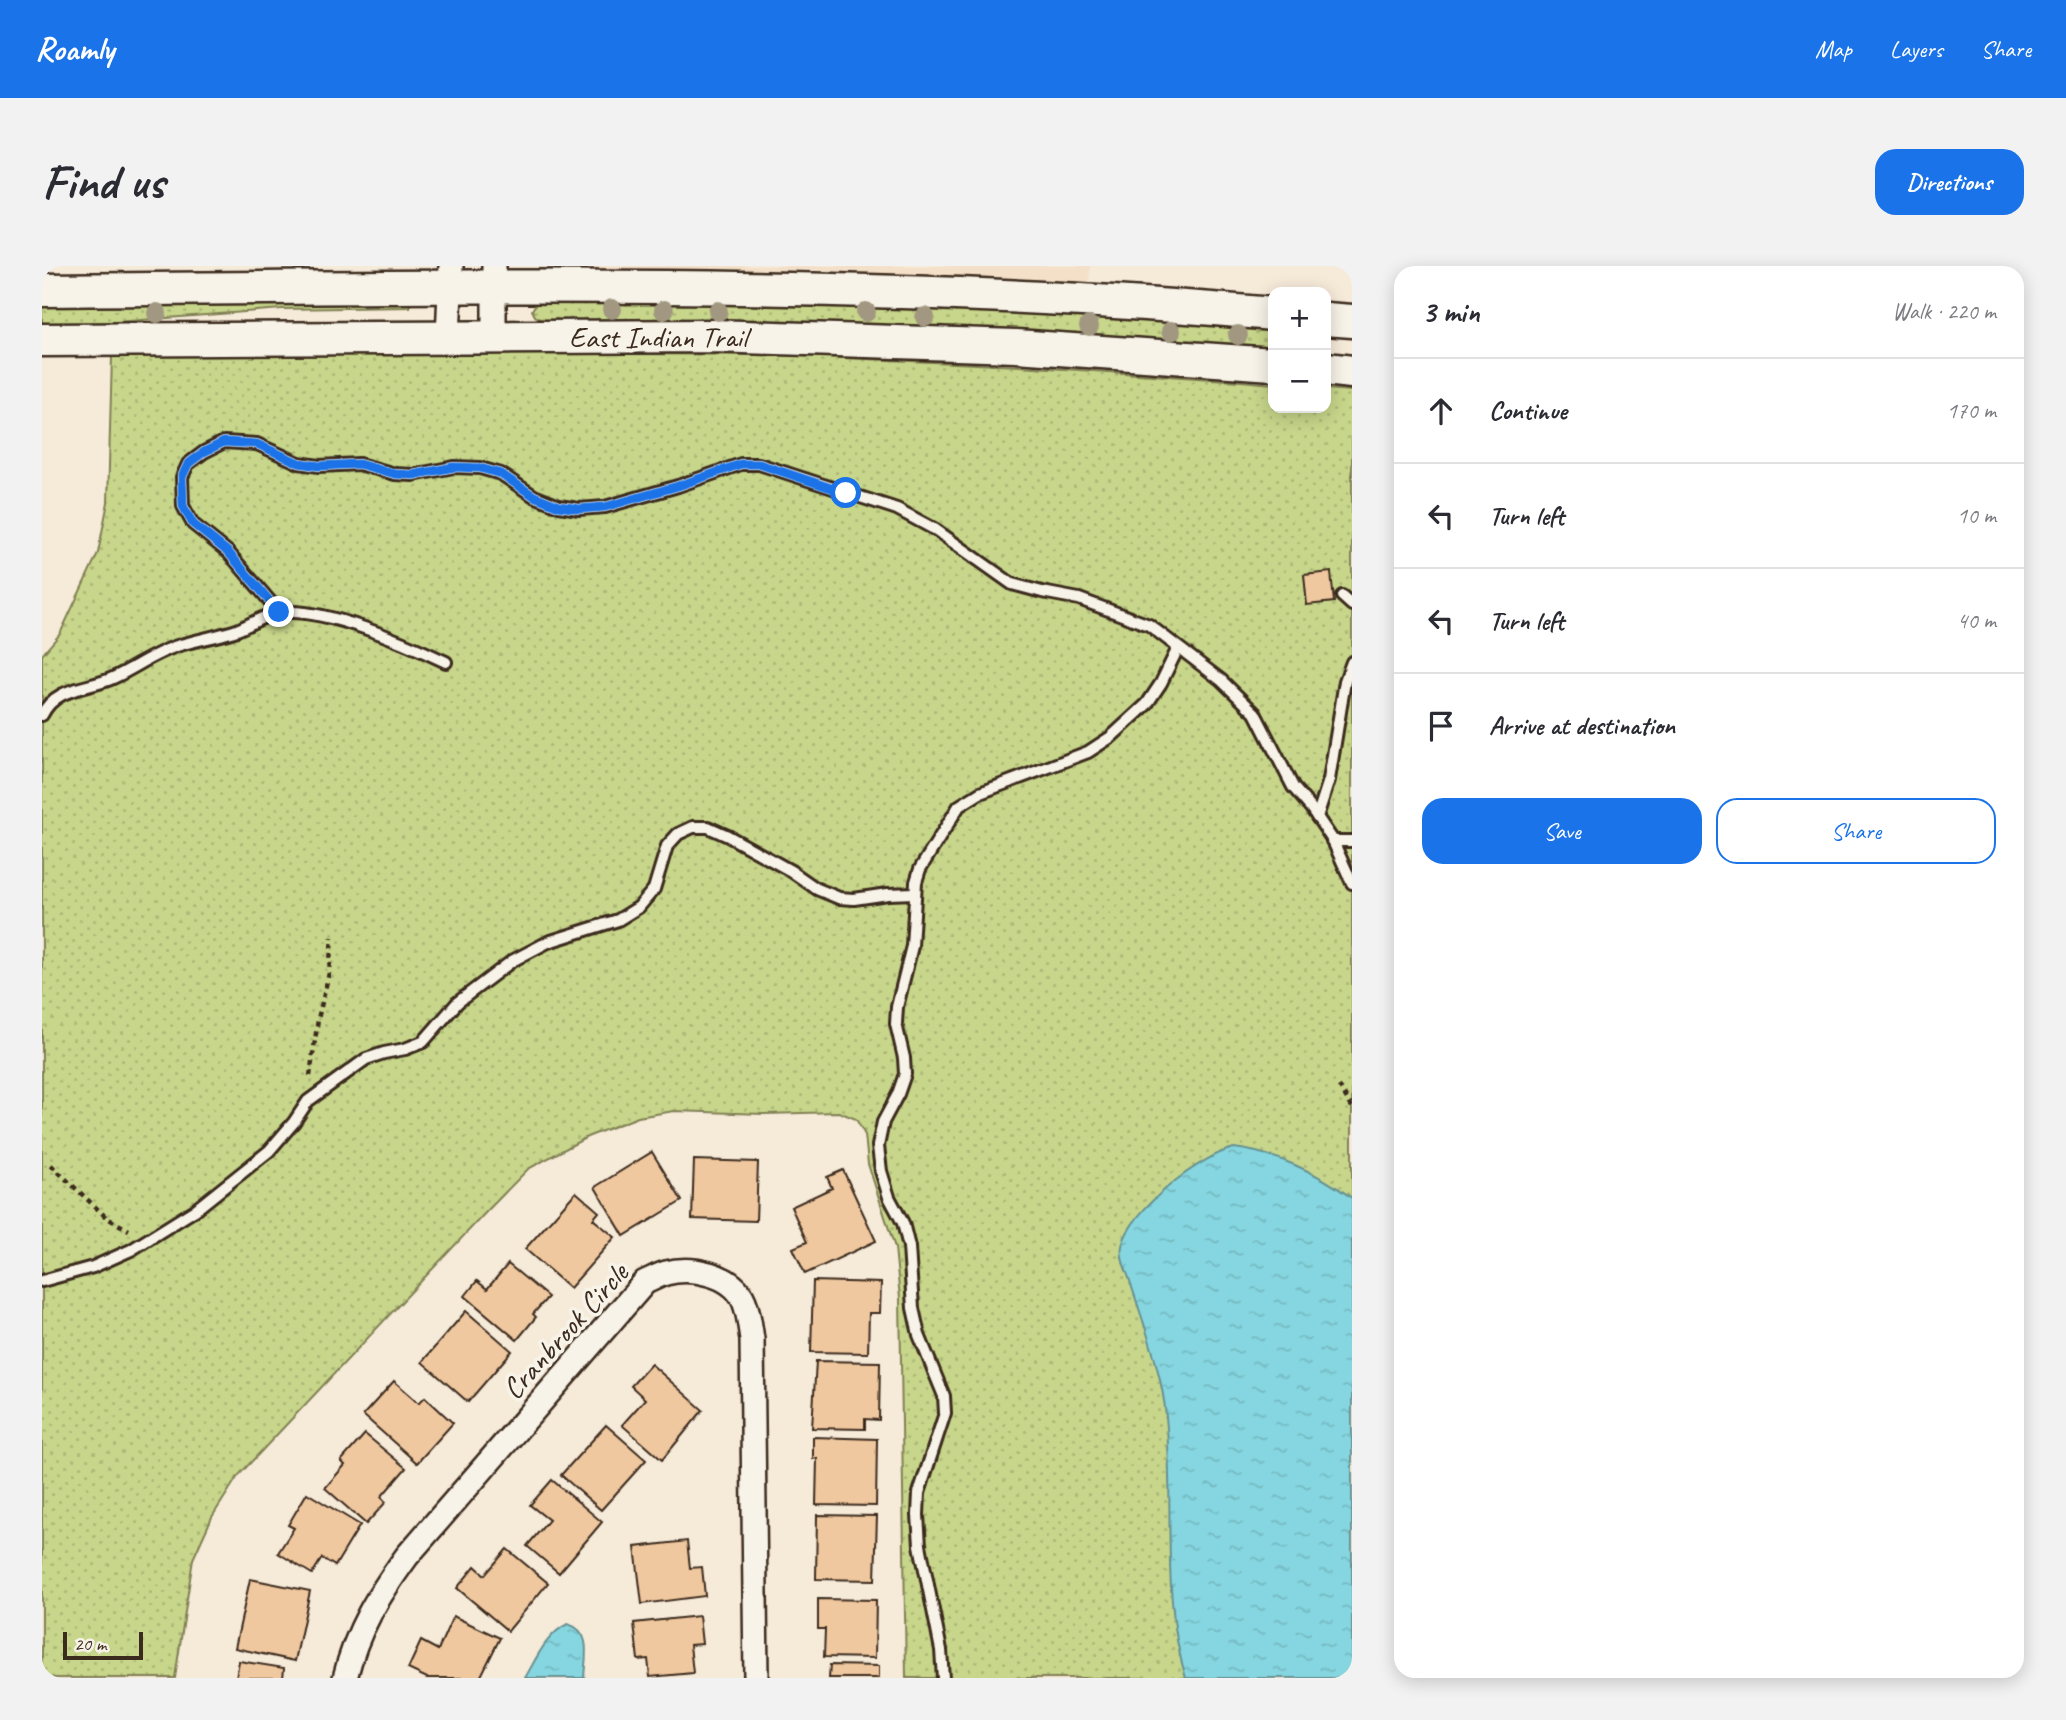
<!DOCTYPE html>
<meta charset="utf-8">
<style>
:root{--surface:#fff;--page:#f2f2f3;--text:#2b2b33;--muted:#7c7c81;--line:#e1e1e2;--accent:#1a73e8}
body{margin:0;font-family:Caveat,sans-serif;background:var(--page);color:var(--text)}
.controls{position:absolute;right:21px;top:21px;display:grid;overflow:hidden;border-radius:14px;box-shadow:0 4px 18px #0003}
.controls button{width:63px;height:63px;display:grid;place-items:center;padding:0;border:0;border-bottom:2px solid var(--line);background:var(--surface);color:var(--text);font:35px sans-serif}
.scale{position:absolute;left:21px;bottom:18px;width:80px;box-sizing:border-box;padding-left:7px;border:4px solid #3b2a1e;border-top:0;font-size:19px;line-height:24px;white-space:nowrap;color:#3b2a1e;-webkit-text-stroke:5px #f7f3e8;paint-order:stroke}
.stop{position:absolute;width:21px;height:21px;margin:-16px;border:5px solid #1a73e8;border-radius:50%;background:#fff}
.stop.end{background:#1a73e8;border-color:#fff;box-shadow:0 2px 7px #0008}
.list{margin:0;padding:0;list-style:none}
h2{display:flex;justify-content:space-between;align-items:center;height:91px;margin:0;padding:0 28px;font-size:30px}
h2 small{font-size:23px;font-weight:400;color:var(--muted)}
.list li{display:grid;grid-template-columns:46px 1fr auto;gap:21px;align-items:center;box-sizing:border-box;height:105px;padding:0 28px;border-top:2px solid var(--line)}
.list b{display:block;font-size:26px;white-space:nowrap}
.list em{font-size:23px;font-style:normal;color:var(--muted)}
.actions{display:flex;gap:14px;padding:21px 28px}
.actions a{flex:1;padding:16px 0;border:2px solid var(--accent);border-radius:21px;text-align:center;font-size:24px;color:var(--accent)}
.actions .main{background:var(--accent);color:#fff}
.icon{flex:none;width:38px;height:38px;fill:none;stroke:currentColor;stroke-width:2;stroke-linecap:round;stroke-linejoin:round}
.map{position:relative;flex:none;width:1310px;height:1412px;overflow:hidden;border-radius:21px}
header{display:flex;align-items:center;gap:42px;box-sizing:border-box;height:98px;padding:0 35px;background:var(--accent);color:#fff}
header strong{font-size:33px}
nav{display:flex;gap:38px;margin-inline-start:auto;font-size:24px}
.intro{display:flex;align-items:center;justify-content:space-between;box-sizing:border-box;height:168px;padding:0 42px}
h1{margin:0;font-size:49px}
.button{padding:18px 32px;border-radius:21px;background:var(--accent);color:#fff;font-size:24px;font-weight:700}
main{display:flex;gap:42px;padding:0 42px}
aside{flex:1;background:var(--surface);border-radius:21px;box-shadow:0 4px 18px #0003}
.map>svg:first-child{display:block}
.built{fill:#f4e0c8}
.grass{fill:url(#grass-dots);stroke:#818054;stroke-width:2}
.water{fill:url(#water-ripples);stroke:#679192;stroke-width:2}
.building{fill:#f0c89f;stroke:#3b2a1e;stroke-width:2}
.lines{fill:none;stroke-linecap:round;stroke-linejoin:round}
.lane-casing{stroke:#3b2a1e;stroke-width:16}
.street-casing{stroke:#3b2a1e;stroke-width:28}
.secondary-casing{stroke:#3b2a1e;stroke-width:37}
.path{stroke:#3b2a1e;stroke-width:4.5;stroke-dasharray:5 5;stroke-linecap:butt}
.lane{stroke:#f7f3e8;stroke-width:10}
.street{stroke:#f7f3e8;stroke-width:23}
.secondary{stroke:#f7f3e8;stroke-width:32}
.tree{fill:#a29881}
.route{stroke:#1a73e8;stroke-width:9}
.labels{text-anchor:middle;stroke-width:7;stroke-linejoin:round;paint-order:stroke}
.street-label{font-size:30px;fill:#3b2a1e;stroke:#f7f3e8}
</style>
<header>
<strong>Roamly</strong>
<nav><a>Map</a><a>Layers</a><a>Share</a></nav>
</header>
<div class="intro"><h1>Find us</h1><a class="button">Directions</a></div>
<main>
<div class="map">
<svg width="1310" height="1412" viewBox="0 0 1310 1412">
<defs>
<pattern id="grass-dots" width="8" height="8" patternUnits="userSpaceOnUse" patternTransform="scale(1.75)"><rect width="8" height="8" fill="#c7d68a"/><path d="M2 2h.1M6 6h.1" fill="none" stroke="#acb877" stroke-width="1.8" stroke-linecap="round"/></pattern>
<pattern id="water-ripples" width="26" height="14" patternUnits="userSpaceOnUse" patternTransform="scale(1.75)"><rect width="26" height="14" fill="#85d6e0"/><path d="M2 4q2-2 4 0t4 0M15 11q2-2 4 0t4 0" fill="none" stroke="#74b8c0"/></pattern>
</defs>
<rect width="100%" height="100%" fill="#f6ead9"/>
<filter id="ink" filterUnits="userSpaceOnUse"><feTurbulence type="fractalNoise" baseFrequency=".0143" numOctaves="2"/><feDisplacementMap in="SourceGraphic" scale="14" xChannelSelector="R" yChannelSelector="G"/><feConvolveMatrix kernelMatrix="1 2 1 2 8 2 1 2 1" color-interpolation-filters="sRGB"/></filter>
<g filter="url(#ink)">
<polygon class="built" points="498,0 1048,0 1047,18 768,4 520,4"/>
<g class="grass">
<polygon points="368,35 368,41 240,43 35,59 0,59 0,40"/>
<path d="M499 35C633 34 768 36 903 42 1012 46 1122 56 1231 63V83L909 61 653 54 501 55 493 50 490 44 494 38Z"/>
<polygon points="456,87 737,89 978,100 1199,115 1231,118 1231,142 1284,142 1284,123 1310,125 1310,1412 864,1412 858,1032 853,982 826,898 823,869 814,853 797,846 722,848 632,845 596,851 545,871 486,903 445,945 196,1210 170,1251 151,1293 133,1412 0,1412 0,389 18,368 56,287 66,236 70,90"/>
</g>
<g class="water">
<path d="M1192 882C1234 887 1276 907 1310 932V1412H1144C1118 1327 1133 1238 1124 1151 1120 1104 1101 1057 1087 1012 1083 1001 1078 992 1080 980 1088 944 1158 890 1192 882Z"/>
<path d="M526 1358C551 1366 543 1391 542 1412H483C494 1393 505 1367 526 1358Z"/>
</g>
<g class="building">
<polygon points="1289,306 1292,336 1265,339 1262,309"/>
<polygon points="610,886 640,935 582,970 553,921"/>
<polygon points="652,894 716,896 714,955 650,953"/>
<polygon points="801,904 834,975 763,1008 751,982 765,976 749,941 790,922 785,911"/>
<polygon points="534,926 557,946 551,953 573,971 528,1022 483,983"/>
<polygon points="466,998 506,1031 491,1048 494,1051 475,1074 423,1030 435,1015 445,1023"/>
<polygon points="771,1015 839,1017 838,1047 827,1047 826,1087 769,1086"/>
<polygon points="424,1045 470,1085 426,1136 380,1096"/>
<polygon points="774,1095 838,1096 837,1154 823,1153 823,1163 770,1162"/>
<polygon points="609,1098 661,1144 620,1194 580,1159 603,1133 589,1120"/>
<polygon points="352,1115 377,1137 383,1131 411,1157 375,1197 321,1149"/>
<polygon points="564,1159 604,1194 559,1244 519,1209"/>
<polygon points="323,1168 364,1202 339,1231 344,1236 324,1258 283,1222 303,1199 299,1195"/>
<polygon points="771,1171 835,1173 834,1240 774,1239 775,1192 771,1193"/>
<polygon points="510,1214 560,1256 517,1307 485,1280 507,1254 488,1239"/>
<polygon points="265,1227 318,1259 293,1300 280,1292 270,1308 236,1287 252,1262 246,1259"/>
<polygon points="775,1249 835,1250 833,1314 774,1313"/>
<polygon points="645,1275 648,1302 660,1301 663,1330 600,1338 593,1281"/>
<polygon points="465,1283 506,1317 466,1365 415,1322 433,1300 443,1309"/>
<polygon points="208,1313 268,1325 253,1395 193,1382"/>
<polygon points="776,1333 834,1334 833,1392 782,1391 783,1363 776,1363"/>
<polygon points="411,1350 458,1372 438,1412 385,1412 366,1403 379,1375 396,1384"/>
<polygon points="657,1350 660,1378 648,1379 651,1407 608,1411 606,1393 596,1394 592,1357"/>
<polygon points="197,1395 242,1402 241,1412 194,1412"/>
<polygon points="788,1399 837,1400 837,1412 787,1412"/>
</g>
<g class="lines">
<defs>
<g id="lane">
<polyline points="1300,330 1310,339"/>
<polyline points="237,346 186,286 151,258 141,240 140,211 146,198 162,186 182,176 215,178 257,197 277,200 317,198 353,208 371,209 412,201 438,202 459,208 492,230 517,240 537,243 563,241 636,220 699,198 717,198 855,243 894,264 970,318 1000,326 1037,333 1107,359 1179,414 1213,447 1251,521 1269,542 1290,573 1310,617"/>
<path d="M0 449C15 419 47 424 73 411 94 401 113 387 135 380 154 374 173 371 192 365 207 360 221 349 236 347 278 339 366 378 404 396"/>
<polyline points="1275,551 1287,514 1303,415 1310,396"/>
<polyline points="1290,575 1310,575"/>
<polyline points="0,1015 51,1001 89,984 153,944 227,885 252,856 266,835 324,793 342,787 363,783 381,776 416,736 470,695 506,676 576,654 597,641 612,623 625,580 636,568 651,561 666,561 686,570 749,605 775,623 797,632 812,633 846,628 873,627"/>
<polyline points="901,1412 899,1384 878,1279 876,1249 877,1227 903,1147 902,1130 877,1069 871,1042 867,981 861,957 847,931 839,905 836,880 841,856 856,828 863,808 862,792 854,758 855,741 870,680 874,616 878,603 917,540 938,527 1046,486 1069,471 1105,438 1119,417 1136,382"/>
</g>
<g id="street">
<polyline points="452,71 452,0"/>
<polyline points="406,72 409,0"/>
<path d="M303 1412C315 1363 336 1330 365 1290L603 1016C610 1013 617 1009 624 1007 649 1000 691 1008 702 1035 707 1047 708 1061 710 1073L714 1412"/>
</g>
<g id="secondary">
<path d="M0 24C411 21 822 11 1231 48"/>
<polyline points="1284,53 1310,55"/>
<polyline points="0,74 671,70 974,80 1231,98"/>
<polyline points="1284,103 1310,106"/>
</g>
</defs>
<use href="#lane" class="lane-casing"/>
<use href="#street" class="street-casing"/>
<use href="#secondary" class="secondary-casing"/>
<g class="path">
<polyline points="268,810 276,753 287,707 290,671"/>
<polyline points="1297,820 1310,841"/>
<polyline points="9,899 65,952 87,964"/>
</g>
<use href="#lane" class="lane"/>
<use href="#street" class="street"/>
<use href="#secondary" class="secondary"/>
</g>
<g class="tree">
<circle cx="570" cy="43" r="10"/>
<circle cx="622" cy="44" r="10"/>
<circle cx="676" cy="45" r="10"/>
<circle cx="824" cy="46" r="10"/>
<circle cx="115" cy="47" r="10"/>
<circle cx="883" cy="51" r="10"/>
<circle cx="1047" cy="60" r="10"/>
<circle cx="1129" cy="65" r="10"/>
<circle cx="1196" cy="69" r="10"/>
</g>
</g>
<g class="lines" filter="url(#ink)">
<polyline class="route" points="237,346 186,286 151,258 141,240 140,211 146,198 162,186 182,176 215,178 257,197 277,200 317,198 353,208 371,209 412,201 438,202 459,208 492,230 517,240 537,243 563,241 636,220 699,198 717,198 804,227"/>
</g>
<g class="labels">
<g class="street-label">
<text x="616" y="81">East Indian Trail</text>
<text transform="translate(523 1065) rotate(-48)" y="10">Cranbrook Circle</text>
</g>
</g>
</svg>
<div class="controls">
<button>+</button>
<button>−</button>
</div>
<div class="scale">20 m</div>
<div class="stop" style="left:804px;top:227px"></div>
<div class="stop end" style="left:237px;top:346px"></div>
</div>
<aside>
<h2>3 min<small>Walk · 220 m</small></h2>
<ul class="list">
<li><svg class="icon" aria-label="ahead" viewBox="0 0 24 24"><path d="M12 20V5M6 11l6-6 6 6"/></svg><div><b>Continue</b></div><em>170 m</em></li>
<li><svg class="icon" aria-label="left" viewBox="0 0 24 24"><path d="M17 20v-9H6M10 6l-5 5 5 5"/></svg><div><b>Turn left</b></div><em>10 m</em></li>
<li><svg class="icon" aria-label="left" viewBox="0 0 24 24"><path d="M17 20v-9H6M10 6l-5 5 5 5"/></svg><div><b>Turn left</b></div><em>40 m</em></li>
<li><svg class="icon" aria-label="arrive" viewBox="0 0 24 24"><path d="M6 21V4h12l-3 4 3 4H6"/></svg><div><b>Arrive at destination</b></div></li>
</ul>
<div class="actions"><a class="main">Save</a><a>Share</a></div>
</aside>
</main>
